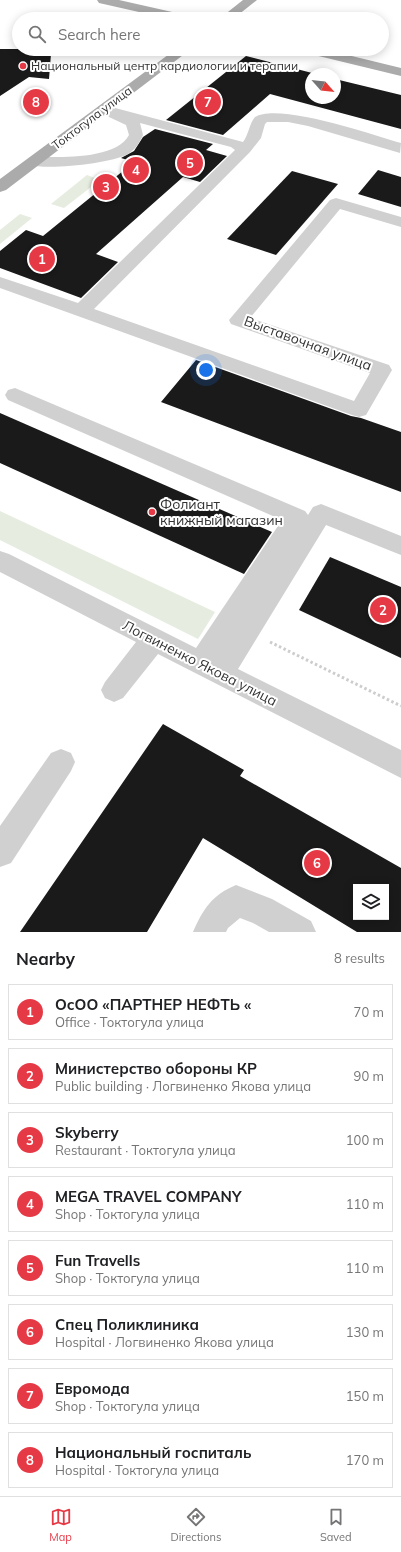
<!DOCTYPE html>
<meta charset="utf-8">
<style>
:root{--surface:#fff;--page:#f2f2f2;--text:#202124;--muted:#757577;--line:#e0e0e0;--accent:#e63946}
body{margin:0;font-family:Mulish,sans-serif;background:var(--page);color:var(--text)}
.controls{position:absolute;right:12px;bottom:12px;display:grid;overflow:hidden;border-radius:0px;box-shadow:0 2px 10px #0003}
.controls button{width:36px;height:36px;display:grid;place-items:center;padding:0;border:0;border-bottom:1px solid var(--line);background:var(--surface);color:var(--text);font:20px sans-serif}
.compass{position:absolute;left:305px;top:68px;width:36px;height:36px;border-radius:50%;background:var(--surface);box-shadow:0 2px 10px #0003;rotate:117deg}
.you{position:absolute;left:206px;top:370px;width:14px;height:14px;margin:-10px;border:3px solid #fff;border-radius:50%;background:#1a73e8;box-shadow:0 0 0 6px #1a73e833}
.badge{display:grid;place-items:center;width:26px;height:26px;border-radius:50%;background:var(--accent);color:#fff;font-size:13px;font-weight:700}
.pin{position:absolute;translate:-50% -50%;border:2px solid #fff;box-shadow:0 1px 4px #0006}
.list{margin:0;padding:0;list-style:none}
h2{display:flex;justify-content:space-between;align-items:center;height:52px;margin:0;padding:0 16px;font-size:17px}
h2 small{font-size:13px;font-weight:400;color:var(--muted)}
.list li{display:grid;grid-template-columns:26px 1fr auto;gap:12px;align-items:center;box-sizing:border-box;height:56px;margin:0 8px 8px;padding:0 8px;border:1px solid var(--line);border-radius:0px}
.list b{display:block;font-size:15px;white-space:nowrap}
.list p{margin:0;font-size:13px;white-space:nowrap;color:var(--muted)}
.list em{font-size:13px;font-style:normal;color:var(--muted)}
.icon{flex:none;width:22px;height:22px;fill:none;stroke:currentColor;stroke-width:2;stroke-linecap:round;stroke-linejoin:round}
.map{position:relative;flex:none;width:401px;height:932px;overflow:hidden}
.search{position:absolute;background:var(--surface);box-shadow:0 2px 10px #0003;left:12px;right:12px;top:12px;height:44px;display:flex;align-items:center;gap:10px;box-sizing:border-box;padding:0 14px;border-radius:22px;color:var(--muted);font-size:15px}
.sheet{height:564px;background:var(--surface)}
nav{display:flex;justify-content:space-around;align-items:center;box-sizing:border-box;height:56px;border-top:1px solid var(--line);background:var(--surface);font-size:11px;color:var(--muted)}
nav a{display:grid;justify-items:center;gap:2px}
nav .on{color:var(--accent)}
.map>svg:first-child{display:block}
.green{fill:#e6ecdf}
.building{fill:#1a1a1a;fill-rule:evenodd}
.lines{fill:none;stroke-linecap:round;stroke-linejoin:round}
.path-far1{stroke:#cdcdcd;stroke-width:1.5;stroke-dasharray:1 1;stroke-linecap:butt}
.path{stroke:#cdcdcd;stroke-width:3;stroke-dasharray:2.5 2.5;stroke-linecap:butt}
.minor{fill:#d0d0d0;fill-rule:evenodd}
.major{fill:#ababab;fill-rule:evenodd}
.poi-dot{fill:#e63946;stroke:#fff;stroke-width:1.5}
.labels{text-anchor:middle;stroke-width:4;stroke-linejoin:round;paint-order:stroke}
.far-poi-label{font-size:12px;fill:#333;stroke:#fff;text-anchor:start}
.far-street-label{font-size:12px;fill:#333;stroke:#fff}
.street-label{font-size:14px;fill:#333;stroke:#fff}
.poi-label{font-size:14px;fill:#333;stroke:#fff;text-anchor:start}
</style>
<div class="map">
<svg width="401" height="932" viewBox="0 0 401 932">
<rect width="100%" height="100%" fill="#fff"/>
<g class="green">
<polygon points="87,175 100,180 64,208 51,204"/>
<polygon points="20,214 32,218 0,244 0,230"/>
<polygon points="0,511 215,612 198,639 0,540"/>
</g>
<g class="building">
<polygon points="0,49 33,49 51,54 49,79 29,77 0,96"/>
<polygon points="246,56 316,74 311,74 311,98 335,98 335,79 401,95 401,129 270,94 223,135 166,120"/>
<polygon points="155,129 213,144 206,150 227,156 200,182 183,177 96,254 118,262 81,298 0,268 0,251 26,230 43,236 134,162 121,158 134,151 143,137"/>
<polygon points="378,170 401,177 401,207 358,194"/>
<polygon points="292,171 338,184 276,255 227,239"/>
<polygon points="196,360 351,416 361,418 401,432 401,492 161,402"/>
<polygon points="0,413 272,532 244,574 0,463"/>
<polygon points="330,557 401,587 401,658 299,610"/>
<path d="M163 724 244 770 240 776 401 868V932H357L203 838 147 932H20ZM356 887H386V917H356Z"/>
</g>
<g class="lines">
<polyline class="path-far1" points="221,49 223,49"/>
<polyline class="path" points="270,642 401,706"/>
<g class="minor">
<path d="M104 105 243 142C249 134 249 124 255 117 278 102 374 135 401 143L400 153 308 126 288 122H267L265 124 261 138 250 152 94 309 354 401 370 373 231 324 229 320 330 200 336 198 401 217V227L340 209 250 318 389 365 392 370 366 415 359 417 352 415 0 288V277L78 303 235 150 231 147 140 123 143 135C139 143 136 149 128 154 109 164 49 170 29 165L26 162 29 159 34 157C59 157 116 160 129 135L126 125 109 117 107 114 99 112 97 109 99 106Z"/>
<polygon points="15,388 305,511 308,515 313,507 321,504 401,536 401,555 326,525 238,669 401,750 401,778 158,654 123,698 114,702 105,698 101,690 105,682 136,642 0,572 0,551 9,554 196,648 282,520 8,400 5,395 8,390"/>
<polygon points="61,749 71,753 75,762 71,771 11,863 0,867 0,826 51,753"/>
<path d="M236 885 272 899 311 921 316 932H269L253 923 240 918 228 928 226 932H193C203 909 212 895 236 885Z"/>
</g>
<g class="major">
<polygon points="97,0 119,0 190,16 192,19 170,19 99,3"/>
<polygon points="243,0 257,0 233,19 219,19"/>
<polygon points="176,49 191,49 6,190 0,192 0,179"/>
<polygon points="300,49 323,49 401,68 401,76 302,52"/>
</g>
</g>
<g class="poi-dot">
<circle cx="23" cy="66" r="4"/>
<circle cx="152" cy="512" r="4"/>
</g>
<g class="labels">
<g class="far-poi-label">
<text x="31" y="70">Национальный центр кардиологии и терапии</text>
</g>
<g class="far-street-label">
<text transform="translate(92 118) rotate(-37)" y="4">Токтогула улица</text>
</g>
<g class="street-label">
<text transform="translate(308 343) rotate(20)" y="5">Выставочная улица</text>
<text transform="translate(200 663) rotate(27)" y="5">Логвиненко Якова улица</text>
</g>
<g class="poi-label">
<text x="160" y="509">Фолиант<tspan x="160" dy="16">книжный магазин</tspan></text>
</g>
</g>
</svg>
<div class="controls">
<button><svg class="icon" aria-label="layers" viewBox="0 0 24 24"><path d="M12 4l9 5-9 5-9-5zM3 14l9 5 9-5"/></svg></button>
</div>
<svg class="compass" viewBox="-18 -18 36 36"><path d="M0-13l5 13h-10z" fill="#e53935"/><path d="M0 13l5-13h-10z" fill="#757577"/></svg>
<div class="you"></div>
<div class="pin badge" style="left:42px;top:259px">1</div>
<div class="pin badge" style="left:383px;top:610px">2</div>
<div class="pin badge" style="left:106px;top:187px">3</div>
<div class="pin badge" style="left:136px;top:170px">4</div>
<div class="pin badge" style="left:190px;top:163px">5</div>
<div class="pin badge" style="left:317px;top:863px">6</div>
<div class="pin badge" style="left:208px;top:102px">7</div>
<div class="pin badge" style="left:36px;top:102px">8</div>
<div class="search"><svg class="icon" aria-label="search" viewBox="0 0 24 24"><circle cx="10" cy="10" r="6"/><path d="M15 15l6 6"/></svg>Search here</div>
</div>
<section class="sheet">
<h2>Nearby<small>8 results</small></h2>
<ul class="list">
<li><span class="badge">1</span><div><b>ОсОО «ПАРТНЕР НЕФТЬ «</b><p>Office · Токтогула улица</p></div><em>70 m</em></li>
<li><span class="badge">2</span><div><b>Министерство обороны КР</b><p>Public building · Логвиненко Якова улица</p></div><em>90 m</em></li>
<li><span class="badge">3</span><div><b>Skyberry</b><p>Restaurant · Токтогула улица</p></div><em>100 m</em></li>
<li><span class="badge">4</span><div><b>MEGA TRAVEL COMPANY</b><p>Shop · Токтогула улица</p></div><em>110 m</em></li>
<li><span class="badge">5</span><div><b>Fun Travells</b><p>Shop · Токтогула улица</p></div><em>110 m</em></li>
<li><span class="badge">6</span><div><b>Спец Поликлиника</b><p>Hospital · Логвиненко Якова улица</p></div><em>130 m</em></li>
<li><span class="badge">7</span><div><b>Евромода</b><p>Shop · Токтогула улица</p></div><em>150 m</em></li>
<li><span class="badge">8</span><div><b>Национальный госпиталь</b><p>Hospital · Токтогула улица</p></div><em>170 m</em></li>
</ul>
</section>
<nav>
<a class="on"><svg class="icon" aria-label="map" viewBox="0 0 24 24"><path d="M3 6l6-2 6 2 6-2v14l-6 2-6-2-6 2zM9 4v14M15 6v14"/></svg>Map</a>
<a><svg class="icon" aria-label="directions" viewBox="0 0 24 24"><path d="M12 3l9 9-9 9-9-9zM9 14v-3h6M13 9l2 2-2 2"/></svg>Directions</a>
<a><svg class="icon" aria-label="saved" viewBox="0 0 24 24"><path d="M7 4h10v16l-5-4-5 4z"/></svg>Saved</a>
</nav>
